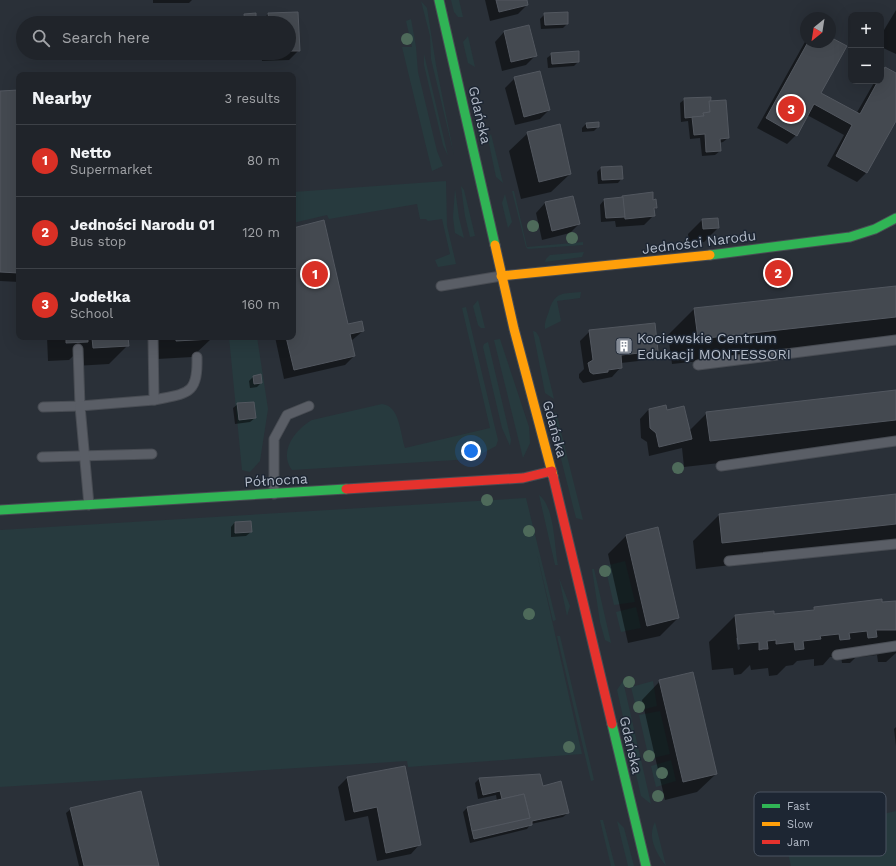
<!DOCTYPE html>
<meta charset="utf-8">
<style>
:root{--surface:#20242a;--page:#282c32;--text:#f1f3f6;--muted:#a2a4a8;--line:#3d4147;--accent:#d93025}
body{margin:0;font-family:"Work Sans",sans-serif;background:var(--page);color:var(--text)}
.controls{position:absolute;right:12px;top:12px;display:grid;overflow:hidden;border-radius:8px;box-shadow:0 4px 16px #0002}
.controls button{width:36px;height:36px;display:grid;place-items:center;padding:0;border:0;border-bottom:1px solid var(--line);background:var(--surface);color:var(--text);font:20px sans-serif}
.compass{position:absolute;left:800px;top:12px;width:36px;height:36px;border-radius:50%;background:var(--surface);box-shadow:0 4px 16px #0002;rotate:210deg}
.you{position:absolute;left:471px;top:451px;width:14px;height:14px;margin:-10px;border:3px solid #fff;border-radius:50%;background:#1a73e8;box-shadow:0 0 0 6px #1a73e833}
.badge{display:grid;place-items:center;width:26px;height:26px;border-radius:50%;background:var(--accent);color:#fff;font-size:13px;font-weight:700}
.pin{position:absolute;translate:-50% -50%;border:2px solid #fff;box-shadow:0 1px 4px #0006}
.list{margin:0;padding:0;list-style:none}
h2{display:flex;justify-content:space-between;align-items:center;height:52px;margin:0;padding:0 16px;font-size:17px}
h2 small{font-size:13px;font-weight:400;color:var(--muted)}
.list li{display:grid;grid-template-columns:26px 1fr auto;gap:12px;align-items:center;box-sizing:border-box;height:72px;padding:0 16px;border-top:1px solid var(--line)}
.list b{display:block;font-size:15px;white-space:nowrap}
.list p{margin:0;font-size:13px;white-space:nowrap;color:var(--muted)}
.list em{font-size:13px;font-style:normal;color:var(--muted)}
.icon{flex:none;width:22px;height:22px;fill:none;stroke:currentColor;stroke-width:2;stroke-linecap:round;stroke-linejoin:round}
.map{position:relative;flex:none;width:896px;height:866px;overflow:hidden}
.search{position:absolute;background:var(--surface);box-shadow:0 4px 16px #0002;left:16px;top:16px;width:280px;height:44px;display:flex;align-items:center;gap:10px;box-sizing:border-box;padding:0 14px;border-radius:22px;color:var(--muted);font-size:15px}
.panel{position:absolute;background:var(--surface);box-shadow:0 4px 16px #0002;left:16px;top:72px;width:280px;height:268px;border-radius:8px}
.map>svg:first-child{display:block}
.green{fill:#273a3e}
.shadow{fill:#0007;fill-rule:evenodd}
.building{fill:#444950;stroke:#52575f}
.lines{fill:none;stroke-linecap:round;stroke-linejoin:round}
.lane-casing{stroke:#484c53;stroke-width:11}
.fast-casing{stroke:#484c53;stroke-width:11}
.slow-casing{stroke:#484c53;stroke-width:11}
.jam-casing{stroke:#484c53;stroke-width:11}
.lane{stroke:#5a5e66;stroke-width:9}
.fast{stroke:#30b455;stroke-width:9}
.slow{stroke:#ff9f0a;stroke-width:9}
.jam{stroke:#e5322d;stroke-width:9}
.tree{fill:#4e6a5a}
.labels{text-anchor:middle;stroke-width:3;stroke-linejoin:round;paint-order:stroke}
.street-label{font-size:14px;fill:#b4bcc9;stroke:#1d2633}
.poi-label{font-size:14px;fill:#b4bcc9;stroke:#1d2633;text-anchor:start}
.key{fill:#1d2633;stroke:#4a5360;stroke-width:1}
.key-label{font-size:11px;fill:#b4bcc9}
</style>
<div class="map">
<svg width="896" height="866" viewBox="0 0 896 866">
<rect width="100%" height="100%" fill="#2a3038"/>
<g class="green">
<polygon points="451,0 459,0 463,17 458,17 454,12"/>
<polygon points="421,1 427,8 436,65 454,155 431,59 430,36"/>
<polygon points="411,19 416,47 418,72 437,151 443,166 432,171 402,47 412,47 406,21"/>
<polygon points="468,36 475,67 468,63 463,42"/>
<polygon points="424,54 448,156 443,145 424,65"/>
<polygon points="491,134 503,183 496,177 488,139"/>
<polygon points="446,181 447,226 456,264 438,267 435,260 450,254 442,219 428,221 426,219 420,219 417,204 329,219 327,215 293,223 293,192"/>
<polygon points="461,186 464,190 475,236 470,237 465,216"/>
<polygon points="455,189 459,218 464,238 455,233 453,217"/>
<polygon points="512,191 514,191 527,247 583,242 583,245 528,249 526,247"/>
<polygon points="505,194 512,222 508,228 502,203"/>
<polygon points="584,252 582,257 545,262 546,259 550,255"/>
<path d="M581 292 580 298 557 301 561 321 545 329C544 323 547 317 549 311 555 291 563 294 581 292Z"/>
<polygon points="478,300 485,328 481,328 478,325 473,306"/>
<path d="M466 307 498 440 496 446 472 459 292 470C278 451 296 429 312 420L382 404C400 406 400 433 405 448L490 428 462 308Z"/>
<polygon points="533,331 536,332 539,337 554,399 545,393"/>
<polygon points="229,337 257,337 268,409 260,461 250,472 242,470"/>
<polygon points="500,339 529,427 530,443 523,458 494,340"/>
<polygon points="488,342 511,440 510,446 502,428 483,347 484,344"/>
<polygon points="556,412 583,520 576,518 552,423 552,417"/>
<path d="M539 495C555 507 554 546 558 565H555Z"/>
<polygon points="526,498 556,620 553,621 537,554 582,754 408,767 407,761 0,787 0,530"/>
<polygon points="625,561 635,602 614,605 605,566"/>
<polygon points="592,569 594,569 611,643 605,640 600,622"/>
<polygon points="559,578 570,606 567,616"/>
<polygon points="636,607 641,628 621,632 616,612"/>
<polygon points="557,636 560,636 594,780 591,781"/>
<polygon points="623,681 651,804 641,796 617,690"/>
<polygon points="653,681 657,706 637,711 631,687"/>
<polygon points="660,711 670,754 649,759 639,715"/>
<polygon points="671,760 676,781 656,787 651,766"/>
<polygon points="896,811 896,866 791,866 784,837"/>
<polygon points="600,820 603,820 615,866 611,866"/>
<polygon points="617,821 624,828 634,866 628,866"/>
<path d="M655 822 666 866C656 853 647 837 655 822Z"/>
</g>
<g class="shadow">
<polygon points="153,0 192,0 189,3 153,3"/>
<polygon points="485,0 526,0 527,5 518,14 490,21"/>
<polygon points="896,10 896,54 881,47 881,35"/>
<polygon points="297,13 299,50 289,60 262,61 261,53 289,53 289,23 260,23 268,14"/>
<polygon points="545,14 567,24 563,28 541,29 540,19"/>
<polygon points="245,15 255,23 241,23 240,19"/>
<polygon points="529,26 536,55 526,65 502,71 495,42 504,32"/>
<polygon points="830,38 845,47 820,93 856,114 875,81 881,81 881,73 885,69 896,75 896,118 866,173 857,182 827,166 844,135 807,115 796,135 787,144 757,128 806,40 806,42 830,42"/>
<polygon points="177,53 216,53 212,58 178,59"/>
<polygon points="552,54 578,62 574,66 548,68 547,58"/>
<polygon points="515,78 549,110 540,119 515,125 505,88"/>
<polygon points="19,91 19,282 0,281 0,92"/>
<polygon points="685,99 710,102 728,138 723,142 719,143 720,151 715,155 702,156 700,138 690,139 688,121 681,122 680,103"/>
<polygon points="586,124 598,127 594,131 582,132 582,128"/>
<polygon points="528,133 570,174 551,192 521,199 509,151"/>
<polygon points="601,168 622,178 618,183 598,184 597,172"/>
<polygon points="621,199 652,201 656,208 653,211 654,215 644,225 616,227 615,221 601,222 600,205 604,200"/>
<polygon points="545,203 579,224 570,233 542,240 536,213"/>
<polygon points="702,220 718,228 704,242 689,243 688,234"/>
<polygon points="293,229 347,325 363,331 351,341 354,356 345,365 284,379 275,337 293,337"/>
<polygon points="896,287 896,340 672,364 668,335 694,309"/>
<polygon points="590,331 657,351 647,360 621,363 621,367 612,377 583,383 579,378 579,374 584,369 580,341"/>
<polygon points="47,337 127,337 128,345 109,364 75,366 74,355 69,360 48,361"/>
<polygon points="152,337 211,337 211,339 192,357 158,359"/>
<polygon points="253,377 261,383 257,387 250,388 249,381"/>
<polygon points="896,391 896,443 684,467 682,448 649,456 647,442 641,438 640,419 649,409 666,411 689,431 707,413"/>
<polygon points="238,404 255,418 250,422 235,424 233,408"/>
<polygon points="896,495 896,546 696,569 693,541 719,515"/>
<polygon points="235,522 251,532 246,536 231,537 231,527"/>
<polygon points="626,536 678,618 660,636 628,643 608,554"/>
<path d="M896 602V653L886 662H878L877 655 860 657 858 655 850 663H842L841 656 830 657 823 665 814 666V659L797 661 793 665 786 666 777 675 769 676 768 668 751 670 750 665 741 674 734 675 733 668 712 670 709 642 735 616 774 615 812 611 814 608ZM736 638H738L740 649 738 650Z"/>
<polygon points="660,681 716,774 697,792 665,800 642,700"/>
<polygon points="896,727 896,746 894,729"/>
<polygon points="539,775 542,787 568,813 563,817 531,824 527,829 470,843 463,812 467,808 497,801 496,795 478,799 475,783 479,779"/>
<polygon points="347,778 420,844 411,854 377,861 368,816 345,821 338,787"/>
<polygon points="71,809 158,866 79,866 66,813"/>
</g>
<g class="building">
<polygon points="496,0 527,0 528,5 499,12"/>
<polygon points="298,12 300,51 289,51 289,23 269,23 268,13"/>
<polygon points="568,12 568,24 545,25 544,13"/>
<polygon points="256,13 256,23 245,23 244,14"/>
<polygon points="181,19 181,23 158,23 158,20"/>
<polygon points="529,25 537,56 511,62 504,31"/>
<polygon points="830,37 847,46 821,93 860,114 878,81 881,81 881,75 885,67 896,73 896,121 867,173 836,156 852,125 814,104 797,136 766,118 808,42 830,42"/>
<polygon points="579,51 579,62 552,64 551,53"/>
<polygon points="182,53 217,53 182,55"/>
<polygon points="540,71 550,110 524,117 514,77"/>
<polygon points="19,90 19,273 0,272 0,91"/>
<polygon points="711,97 710,112 703,113 704,116 685,118 684,98"/>
<polygon points="726,100 729,138 720,139 721,151 706,152 705,134 694,135 692,117 704,116 703,113 710,112 709,101"/>
<polygon points="599,122 599,127 587,128 586,123"/>
<polygon points="560,124 571,174 539,182 527,132"/>
<polygon points="622,166 623,179 602,180 601,167"/>
<polygon points="653,192 653,200 656,199 657,208 654,208 655,216 625,219 622,196"/>
<polygon points="573,196 580,224 552,231 545,202"/>
<polygon points="623,197 625,217 606,218 604,199"/>
<polygon points="718,218 719,228 703,229 702,219"/>
<polygon points="324,220 348,324 362,321 364,331 350,334 355,356 294,370 286,337 293,337 293,228"/>
<polygon points="896,286 896,317 698,339 694,308"/>
<polygon points="655,323 658,351 621,355 622,368 608,370 608,372 593,374 590,372 588,363 593,360 589,330"/>
<polygon points="66,337 128,337 129,346 93,348 92,338 88,338 88,342 66,343"/>
<polygon points="176,337 212,337 212,339 176,341"/>
<polygon points="261,374 262,383 254,384 253,376"/>
<polygon points="896,390 896,420 710,441 706,412"/>
<polygon points="254,402 256,418 239,420 237,403"/>
<polygon points="666,405 667,410 684,406 692,439 659,447 656,433 650,428 649,409"/>
<polygon points="896,494 896,524 722,543 719,514"/>
<polygon points="251,521 252,532 235,533 235,522"/>
<polygon points="658,527 679,618 647,626 626,535"/>
<polygon points="882,599 882,602 896,601 896,630 876,630 877,637 868,638 867,631 849,633 850,639 840,640 839,634 820,636 821,639 803,641 804,649 795,650 794,642 776,644 776,640 767,641 768,649 763,649 759,650 759,642 738,644 735,615 774,611 774,614 814,610 814,607"/>
<polygon points="693,672 717,774 683,782 659,680"/>
<polygon points="405,766 421,845 386,853 377,807 354,812 347,777"/>
<polygon points="540,774 543,786 561,781 569,813 532,821 532,825 474,839 472,831 530,818 524,794 502,799 500,791 483,795 479,778"/>
<polygon points="141,791 159,866 84,866 70,808"/>
<polygon points="524,794 530,818 472,831 467,807"/>
</g>
<g class="lines">
<defs>
<g id="lane">
<polyline points="441,286 501,276"/>
<polyline points="698,365 896,340"/>
<path d="M154 400C188 393 198 395 197 357"/>
<polyline points="43,407 80,406 78,349"/>
<polyline points="42,457 152,454"/>
<polyline points="721,466 896,441"/>
<polyline points="274,494 274,439 287,415 309,406"/>
<polyline points="89,505 80,406 154,400 153,337"/>
<polyline points="729,561 896,544"/>
<polyline points="837,655 896,646"/>
</g>
<g id="fast">
<polyline points="439,0 495,245"/>
<polyline points="710,255 850,237 875,229 896,218"/>
<polyline points="0,510 346,489"/>
<polyline points="612,724 646,866"/>
</g>
<g id="slow">
<polyline points="495,245 514,329 553,476"/>
<polyline points="501,276 710,255"/>
</g>
<g id="jam">
<polyline points="553,476 612,724"/>
<polyline points="346,489 523,478 552,471"/>
</g>
</defs>
<use href="#lane" class="lane-casing"/>
<use href="#fast" class="fast-casing"/>
<use href="#slow" class="slow-casing"/>
<use href="#jam" class="jam-casing"/>
<use href="#lane" class="lane"/>
<use href="#fast" class="fast"/>
<use href="#slow" class="slow"/>
<use href="#jam" class="jam"/>
</g>
<g class="tree">
<circle cx="407" cy="39" r="6"/>
<circle cx="533" cy="226" r="6"/>
<circle cx="572" cy="238" r="6"/>
<circle cx="678" cy="468" r="6"/>
<circle cx="487" cy="500" r="6"/>
<circle cx="529" cy="531" r="6"/>
<circle cx="605" cy="571" r="6"/>
<circle cx="529" cy="614" r="6"/>
<circle cx="629" cy="682" r="6"/>
<circle cx="639" cy="707" r="6"/>
<circle cx="569" cy="747" r="6"/>
<circle cx="649" cy="756" r="6"/>
<circle cx="662" cy="773" r="6"/>
<circle cx="658" cy="796" r="6"/>
</g>
<defs>
<symbol id="building-square" viewBox="-11 -11 22 22"><rect x="-9" y="-9" width="18" height="18" rx="4" fill="#848b96" stroke="#1d2633"/><path d="M-4-6H4V6H1V3H-1V6H-4ZM-2.5-4.3h1.7v1.8h-1.7ZM.8-4.3h1.7v1.8H.8ZM-2.5-1h1.7V.8h-1.7ZM.8-1h1.7V.8H.8Z" fill="#fff"/></symbol>
</defs>
<g fill-rule="evenodd">
<use href="#building-square" x="614" y="336" width="20" height="20"/>
</g>
<g class="labels">
<g class="street-label">
<text transform="translate(480 115) rotate(77)" y="5">Gdańska</text>
<text transform="translate(699 242) rotate(-7)" y="5">Jedności Narodu</text>
<text transform="translate(555 429) rotate(75)" y="5">Gdańska</text>
<text transform="translate(276 480) rotate(-3)" y="5">Północna</text>
<text transform="translate(631 745) rotate(77)" y="5">Gdańska</text>
</g>
<g class="poi-label">
<text x="637" y="343">Kociewskie Centrum<tspan x="637" dy="16">Edukacji MONTESSORI</tspan></text>
</g>
</g>
<rect x="754" y="792" width="132" height="64" rx="6" class="key"/>
<rect x="762" y="804" width="18" height="4" fill="#30b455"/>
<rect x="762" y="822" width="18" height="4" fill="#ff9f0a"/>
<rect x="762" y="840" width="18" height="4" fill="#e5322d"/>
<g class="key-label">
<text x="787" y="810">Fast</text>
<text x="787" y="828">Slow</text>
<text x="787" y="846">Jam</text>
</g>
</svg>
<div class="controls">
<button>+</button>
<button>−</button>
</div>
<svg class="compass" viewBox="-18 -18 36 36"><path d="M0-13l5 13h-10z" fill="#e53935"/><path d="M0 13l5-13h-10z" fill="#a2a4a8"/></svg>
<div class="you"></div>
<div class="pin badge" style="left:315px;top:274px">1</div>
<div class="pin badge" style="left:778px;top:273px">2</div>
<div class="pin badge" style="left:791px;top:109px">3</div>
<div class="search"><svg class="icon" aria-label="search" viewBox="0 0 24 24"><circle cx="10" cy="10" r="6"/><path d="M15 15l6 6"/></svg>Search here</div>
<section class="panel">
<h2>Nearby<small>3 results</small></h2>
<ul class="list">
<li><span class="badge">1</span><div><b>Netto</b><p>Supermarket</p></div><em>80 m</em></li>
<li><span class="badge">2</span><div><b>Jedności Narodu 01</b><p>Bus stop</p></div><em>120 m</em></li>
<li><span class="badge">3</span><div><b>Jodełka</b><p>School</p></div><em>160 m</em></li>
</ul>
</section>
</div>
